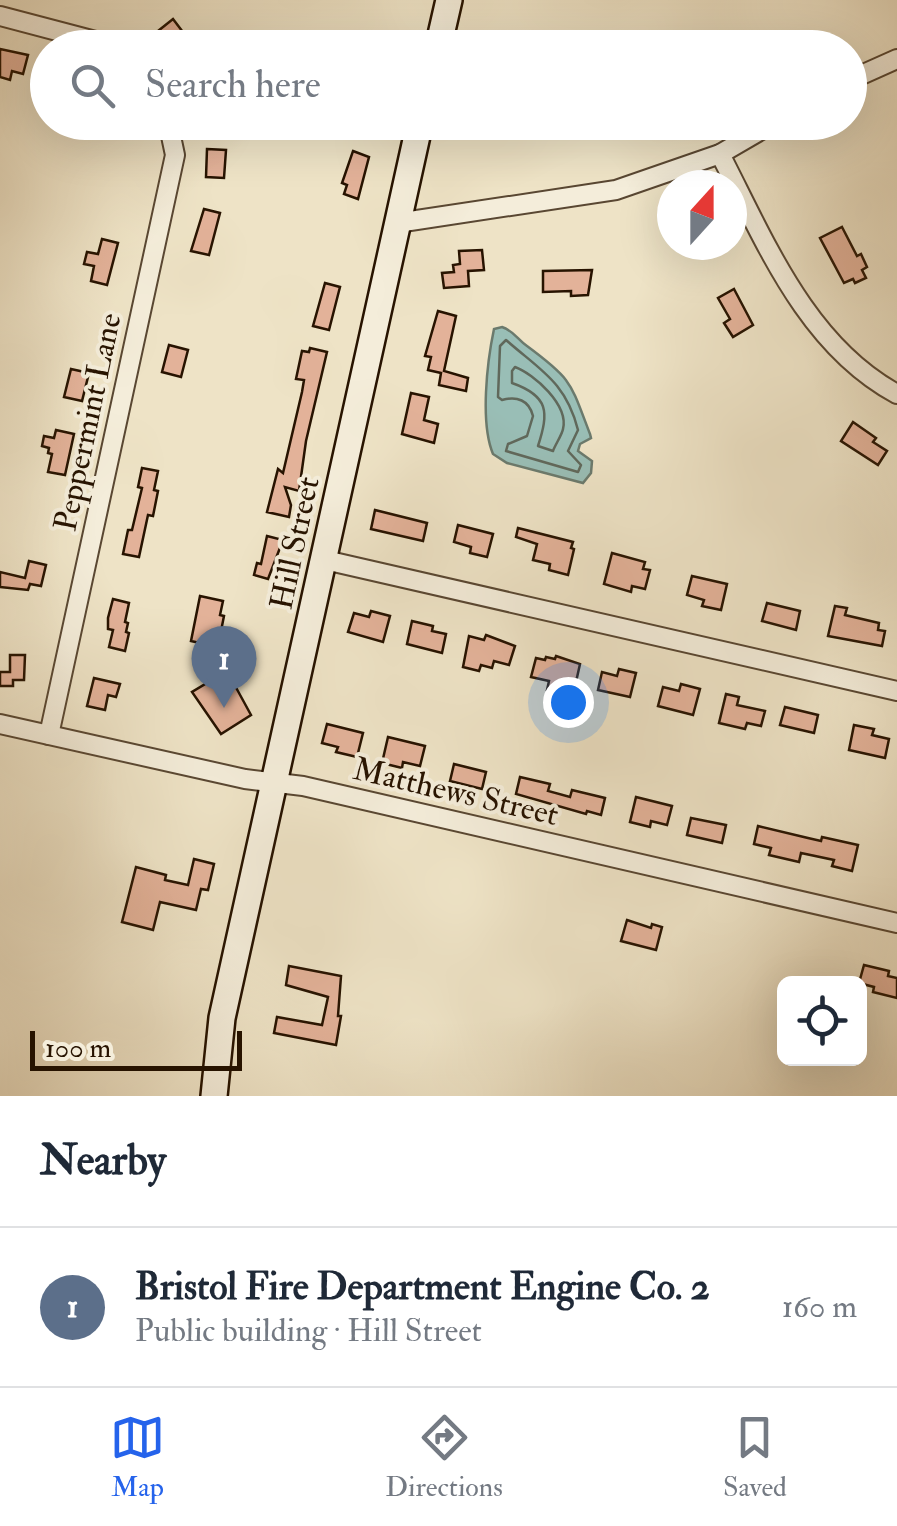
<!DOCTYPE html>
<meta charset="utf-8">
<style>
:root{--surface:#fff;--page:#f6f6f7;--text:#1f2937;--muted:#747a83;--line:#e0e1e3;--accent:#2563eb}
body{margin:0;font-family:"IM FELL Double Pica",serif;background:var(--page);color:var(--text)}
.controls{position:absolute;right:30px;bottom:30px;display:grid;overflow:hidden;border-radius:15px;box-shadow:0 10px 40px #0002}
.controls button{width:90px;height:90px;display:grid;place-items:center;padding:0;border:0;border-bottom:2px solid var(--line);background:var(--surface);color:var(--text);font:50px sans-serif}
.compass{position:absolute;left:657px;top:170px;width:90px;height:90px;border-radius:50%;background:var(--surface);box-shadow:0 10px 40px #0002;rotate:21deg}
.scale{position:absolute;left:30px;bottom:25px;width:212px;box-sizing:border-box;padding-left:10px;border:5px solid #271300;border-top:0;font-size:28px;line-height:35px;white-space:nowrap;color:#271300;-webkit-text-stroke:8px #f4edda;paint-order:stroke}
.you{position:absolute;left:568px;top:702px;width:35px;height:35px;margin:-25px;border:8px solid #fff;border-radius:50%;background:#1a73e8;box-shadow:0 0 0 15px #1a73e833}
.badge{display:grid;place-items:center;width:65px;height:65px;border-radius:50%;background:var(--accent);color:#fff;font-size:32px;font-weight:700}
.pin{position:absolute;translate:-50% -82px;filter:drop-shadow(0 2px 5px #0008)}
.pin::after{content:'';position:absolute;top:52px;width:35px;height:30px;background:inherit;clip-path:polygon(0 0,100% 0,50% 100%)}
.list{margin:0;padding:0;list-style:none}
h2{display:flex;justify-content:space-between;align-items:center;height:130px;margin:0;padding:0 40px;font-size:42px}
h2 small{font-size:32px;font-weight:400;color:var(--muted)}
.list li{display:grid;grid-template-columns:65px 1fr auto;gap:30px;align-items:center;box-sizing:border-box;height:160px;padding:0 40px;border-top:2px solid var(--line)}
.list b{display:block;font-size:38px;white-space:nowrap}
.list p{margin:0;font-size:32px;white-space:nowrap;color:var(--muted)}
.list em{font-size:32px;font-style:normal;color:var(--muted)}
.icon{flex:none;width:55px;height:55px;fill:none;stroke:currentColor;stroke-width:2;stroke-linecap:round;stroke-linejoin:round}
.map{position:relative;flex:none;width:897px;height:1096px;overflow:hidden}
.search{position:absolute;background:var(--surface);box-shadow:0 10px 40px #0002;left:30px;right:30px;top:30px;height:110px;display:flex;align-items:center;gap:25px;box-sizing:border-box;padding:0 35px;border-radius:55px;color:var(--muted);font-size:38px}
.sheet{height:290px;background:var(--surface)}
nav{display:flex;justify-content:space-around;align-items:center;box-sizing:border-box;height:140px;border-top:2px solid var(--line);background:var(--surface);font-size:28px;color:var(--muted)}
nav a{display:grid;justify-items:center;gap:5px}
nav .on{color:var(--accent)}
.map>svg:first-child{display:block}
.water{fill:#99beb6;stroke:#6b7a6d;stroke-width:2.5}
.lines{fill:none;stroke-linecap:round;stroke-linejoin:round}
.shore{stroke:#60685b;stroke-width:2.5}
.building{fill:#e3b299;stroke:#271300;stroke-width:2.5}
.street-casing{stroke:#594732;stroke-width:22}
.secondary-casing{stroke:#271300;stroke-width:30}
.street{stroke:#f4edda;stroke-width:18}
.secondary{stroke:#f4edda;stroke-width:25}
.labels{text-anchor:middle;stroke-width:8;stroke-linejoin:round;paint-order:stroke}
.street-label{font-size:32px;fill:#271300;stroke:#f4edda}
</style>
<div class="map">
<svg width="897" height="1096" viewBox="0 0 897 1096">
<rect width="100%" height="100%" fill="#eee3c6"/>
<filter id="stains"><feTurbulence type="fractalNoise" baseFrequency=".002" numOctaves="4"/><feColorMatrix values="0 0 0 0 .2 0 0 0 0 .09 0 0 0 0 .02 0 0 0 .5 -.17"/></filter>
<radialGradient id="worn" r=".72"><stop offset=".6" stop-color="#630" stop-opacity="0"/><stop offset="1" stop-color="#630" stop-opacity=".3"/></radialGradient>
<path class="water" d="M502 327C514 331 517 339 527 346 573 380 570 382 590 434L591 438 580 444 578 451 592 461 591 473 583 483 507 463 493 454C480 423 487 362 494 329Z"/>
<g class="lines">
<g class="shore">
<path d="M506 340C540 370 566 382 578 430L568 451 581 465 578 472 506 451 508 444 527 436 533 416C529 400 517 396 502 400L498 397 500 346Z"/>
<path d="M515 367C534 374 569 405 563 429 562 435 555 445 553 451L538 446C549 412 549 396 512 383V371Z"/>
</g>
</g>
<g class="building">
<polygon points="173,19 195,48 171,48 158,31"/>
<polygon points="0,49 28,55 23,74 12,71 10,80 0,77"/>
<polygon points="207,149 226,150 224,178 206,177"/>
<polygon points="353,151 369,157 358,199 344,194 347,185 342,183"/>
<polygon points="204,209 220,213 209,255 191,251"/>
<polygon points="842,227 857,256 861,254 867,267 862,270 866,278 855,283 853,279 844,283 820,238"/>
<polygon points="102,239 118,243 107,285 91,281 94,266 84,264 87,252 98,254"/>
<polygon points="482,250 484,270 468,271 469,286 444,288 442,273 454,272 453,265 460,264 459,251"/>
<polygon points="592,270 588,295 571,296 571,291 543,292 543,271"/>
<polygon points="325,283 340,287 329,330 313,326"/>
<polygon points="734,289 753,325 733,337 724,323 730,319 718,298"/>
<polygon points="438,311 456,316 444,371 468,378 466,391 439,385 441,373 428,370 431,357 425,356"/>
<polygon points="169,345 188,350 181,377 162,372"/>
<polygon points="310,348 327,352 306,441 299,491 285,487 291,505 289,517 267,512 278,469 283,473 302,392 304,380 296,379 302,351 309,352"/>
<polygon points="71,369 89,373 82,401 64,397"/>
<polygon points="411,393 429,397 424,420 438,424 434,443 402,434"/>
<polygon points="853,422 876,438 873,442 887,451 878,465 841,441"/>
<polygon points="56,430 74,434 65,475 48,472 52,454 48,453 49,448 42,446 44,436 54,438"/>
<polygon points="142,468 158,471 154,490 158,491 153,516 148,515 139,557 123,554 128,530 132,530 142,488 138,487"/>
<polygon points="375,510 427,523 423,541 371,529"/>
<polygon points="458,525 493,534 487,557 470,553 471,547 454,542"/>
<polygon points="518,528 573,542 571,548 574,549 568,575 549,570 550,564 533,560 537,544 516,537"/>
<polygon points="267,536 283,540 268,579 254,575 257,563 261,564"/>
<polygon points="612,553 645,562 643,569 650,570 645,589 632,586 631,592 604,584"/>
<polygon points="29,561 46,565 41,586 30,584 28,590 0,587 0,572 25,578"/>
<polygon points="692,576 727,584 721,610 702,606 704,600 687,595"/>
<polygon points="200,596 223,601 220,615 224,616 221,631 216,630 213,646 191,641"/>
<polygon points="113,599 129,603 125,622 128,623 126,632 129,633 125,651 109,647 113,630 108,629 108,618"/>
<polygon points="767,603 800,611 796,630 762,621"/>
<polygon points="835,606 847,608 845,615 879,623 878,630 885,631 882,646 828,636"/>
<polygon points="371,611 390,616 383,642 348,632 354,613 369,617"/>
<polygon points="412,621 433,626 432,631 446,634 442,653 407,644"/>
<polygon points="486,635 515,646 509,665 494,661 492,668 481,665 479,671 463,667 469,636 484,640"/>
<polygon points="10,655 25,655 24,680 13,680 13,686 0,686 0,672 10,672"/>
<polygon points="556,656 580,664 576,682 568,680 567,685 560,684 558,692 547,690 549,681 531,677 536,658 545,660 546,657 555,659"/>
<polygon points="619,669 636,673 630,697 598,690 602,672 617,676"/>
<polygon points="227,671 251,715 221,734 192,692"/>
<polygon points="94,678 120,684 116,697 108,695 105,710 87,706"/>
<polygon points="681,684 700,689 693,715 658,706 663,687 679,691"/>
<polygon points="726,694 739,697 737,705 765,711 761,726 747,723 745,729 719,723"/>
<polygon points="785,707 818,715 814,733 780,725"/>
<polygon points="327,724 363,733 357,757 336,752 338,747 322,743"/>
<polygon points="854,725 874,729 872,735 889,739 885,758 849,750"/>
<polygon points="388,737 425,746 420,766 403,762 402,768 382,763"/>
<polygon points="454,764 486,772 482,789 450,781"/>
<polygon points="520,777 550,784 548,791 570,797 572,790 605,798 601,815 587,811 586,814 516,794"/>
<polygon points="636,797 672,806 667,825 651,821 650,827 630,822"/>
<polygon points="691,818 726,825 722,843 687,835"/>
<polygon points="758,826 808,838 821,841 822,837 858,845 852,871 832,866 834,860 801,853 799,862 769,855 771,848 754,844"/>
<polygon points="194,859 214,864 208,890 201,889 196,910 160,902 153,930 122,922 136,867 166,875 165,880 188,885"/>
<polygon points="627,920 651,928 652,924 662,927 656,950 621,941"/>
<polygon points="864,965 889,971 888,976 897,978 897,998 873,992 874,987 859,983"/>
<polygon points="289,966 341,976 338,1016 341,1016 336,1045 274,1033 277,1017 322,1025 328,997 286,985"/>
</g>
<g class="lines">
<defs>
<g id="street">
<polyline points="0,16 99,42 110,48"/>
<polyline points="850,80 897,59"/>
<path d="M720 154C765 241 806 345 897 394"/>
<polyline points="397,223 616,190 720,154 775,122"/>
<polyline points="325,560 897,691"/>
<polyline points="0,724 245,779 303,786 897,923"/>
<polyline points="49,735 175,155 168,122"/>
</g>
<g id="secondary">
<polyline points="438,48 449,0"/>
<polyline points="214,1096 222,1018 420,122"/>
</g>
</defs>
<use href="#street" class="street-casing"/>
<use href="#secondary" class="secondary-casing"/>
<use href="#street" class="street"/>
<use href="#secondary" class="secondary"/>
</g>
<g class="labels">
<g class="street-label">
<text transform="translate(87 422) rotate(-78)" y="11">Peppermint Lane</text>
<text transform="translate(294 543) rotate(-78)" y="11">Hill Street</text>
<text transform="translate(456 791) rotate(13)" y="11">Matthews Street</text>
</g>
</g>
<rect width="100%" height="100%" filter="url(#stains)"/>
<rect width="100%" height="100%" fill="url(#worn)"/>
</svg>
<div class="controls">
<button><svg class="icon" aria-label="locate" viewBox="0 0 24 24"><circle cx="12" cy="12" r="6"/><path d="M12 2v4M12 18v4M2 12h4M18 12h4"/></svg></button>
</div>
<svg class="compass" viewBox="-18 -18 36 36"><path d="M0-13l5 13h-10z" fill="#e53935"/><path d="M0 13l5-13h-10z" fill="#747a83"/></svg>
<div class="scale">100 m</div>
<div class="you"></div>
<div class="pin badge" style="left:224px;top:708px;background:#5c6f8a">1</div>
<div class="search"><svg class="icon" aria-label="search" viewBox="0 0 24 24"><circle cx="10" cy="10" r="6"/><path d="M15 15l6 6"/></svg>Search here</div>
</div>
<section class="sheet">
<h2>Nearby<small></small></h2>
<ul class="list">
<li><span class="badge" style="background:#5c6f8a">1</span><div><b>Bristol Fire Department Engine Co. 2</b><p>Public building · Hill Street</p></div><em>160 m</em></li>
</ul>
</section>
<nav>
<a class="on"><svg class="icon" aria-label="map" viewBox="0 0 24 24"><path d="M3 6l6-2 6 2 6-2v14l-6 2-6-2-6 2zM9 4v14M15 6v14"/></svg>Map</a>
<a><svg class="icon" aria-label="directions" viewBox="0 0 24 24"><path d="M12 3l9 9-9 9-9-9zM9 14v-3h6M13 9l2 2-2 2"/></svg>Directions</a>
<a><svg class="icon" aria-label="saved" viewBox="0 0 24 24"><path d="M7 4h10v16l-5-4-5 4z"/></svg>Saved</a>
</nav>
